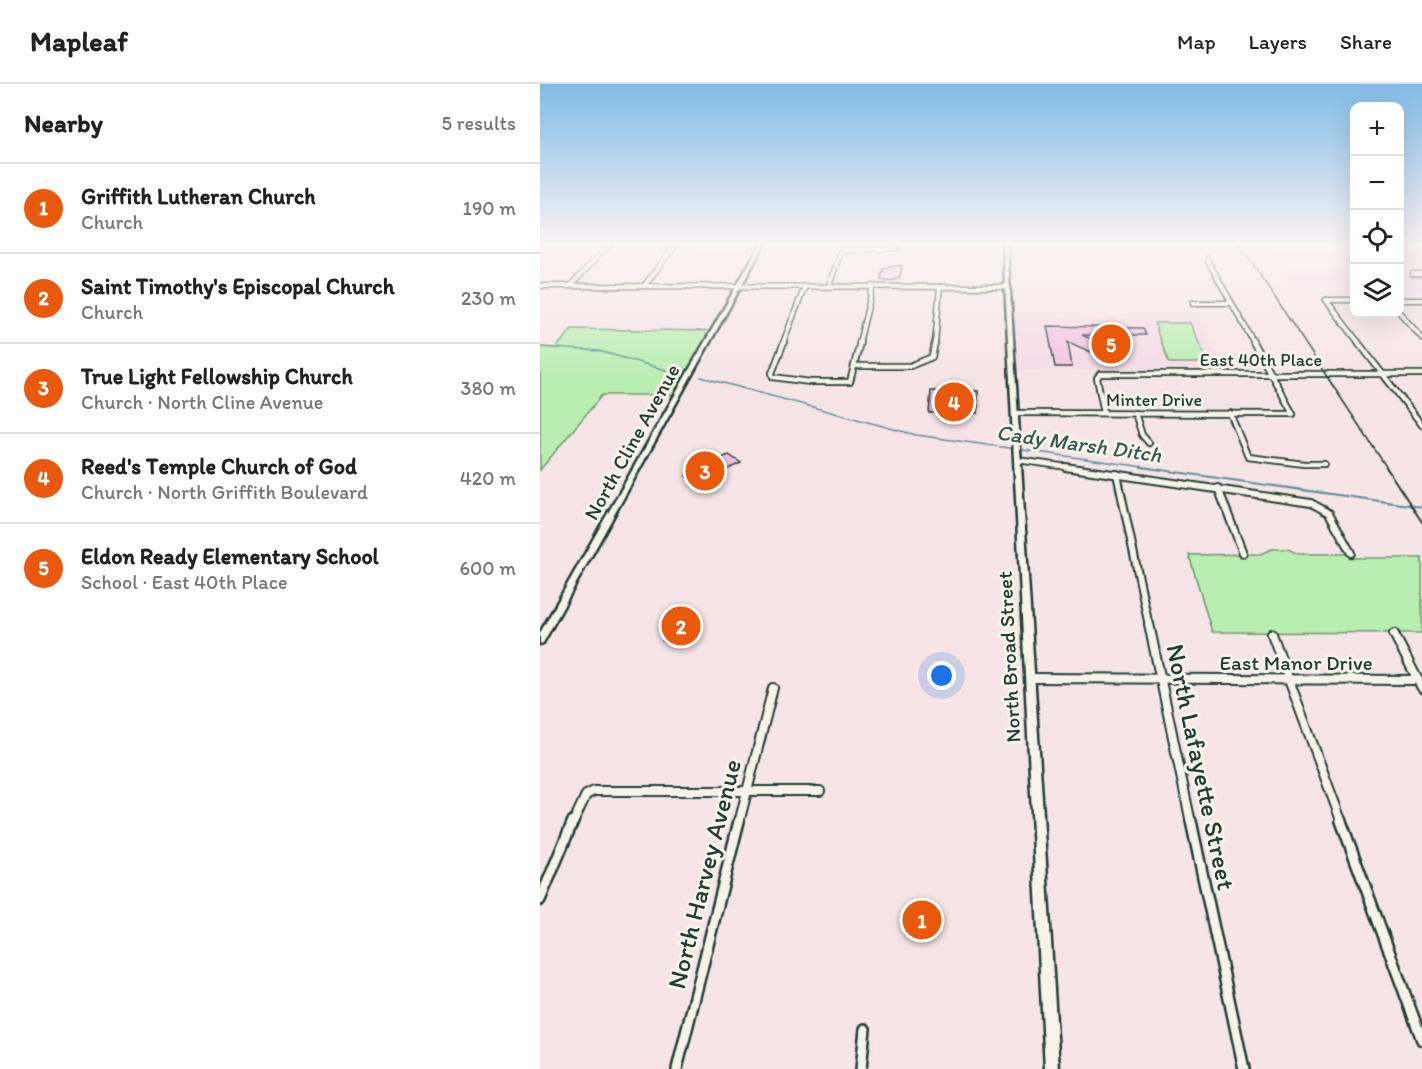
<!DOCTYPE html>
<meta charset="utf-8">
<style>
:root{--surface:#fff;--page:#f6f6f6;--text:#222;--muted:#767676;--line:#e0e0e0;--accent:#ea580c}
body{margin:0;font-family:Itim,sans-serif;background:var(--page);color:var(--text)}
.controls{position:absolute;right:18px;top:18px;display:grid;overflow:hidden;border-radius:12px;box-shadow:0 6px 24px #0002}
.controls button{width:54px;height:54px;display:grid;place-items:center;padding:0;border:0;border-bottom:2px solid var(--line);background:var(--surface);color:var(--text);font:30px sans-serif}
.you{position:absolute;left:402px;top:592px;width:21px;height:21px;margin:-15px;border:4px solid #fff;border-radius:50%;background:#1a73e8;box-shadow:0 0 0 9px #1a73e833}
.badge{display:grid;place-items:center;width:39px;height:39px;border-radius:50%;background:var(--accent);color:#fff;font-size:20px;font-weight:700}
.pin{position:absolute;translate:-50% -50%;border:3px solid #fff;box-shadow:0 2px 6px #0006}
.list{margin:0;padding:0;list-style:none}
h2{display:flex;justify-content:space-between;align-items:center;height:78px;margin:0;padding:0 24px;font-size:26px}
h2 small{font-size:20px;font-weight:400;color:var(--muted)}
.list li{display:grid;grid-template-columns:39px 1fr auto;gap:18px;align-items:center;box-sizing:border-box;height:90px;padding:0 24px;border-top:2px solid var(--line)}
.list b{display:block;font-size:22px;white-space:nowrap}
.list p{margin:0;font-size:20px;white-space:nowrap;color:var(--muted)}
.list em{font-size:20px;font-style:normal;color:var(--muted)}
.icon{flex:none;width:33px;height:33px;fill:none;stroke:currentColor;stroke-width:2;stroke-linecap:round;stroke-linejoin:round}
.map{position:relative;flex:none;width:882px;height:985px;overflow:hidden}
header{display:flex;align-items:center;gap:36px;box-sizing:border-box;height:84px;padding:0 30px;background:var(--surface);border-bottom:2px solid var(--line)}
header strong{font-size:28px}
nav{display:flex;gap:33px;margin-inline-start:auto;font-size:21px}
main{display:flex}
aside{flex:1;background:var(--surface)}
.map>svg:first-child{display:block}
.built{fill:#f5dae5}
.green{fill:#b8eeb0;stroke:#6c9672;stroke-width:1.5}
.lines{fill:none;stroke-linecap:round;stroke-linejoin:round}
.stream-far1{stroke:#5c8f9f;stroke-width:1.5}
.stream{stroke:#5c8f9f;stroke-width:2}
.building{fill:#f2c2e3;stroke:#1f3d34;stroke-width:1.5}
.street-far4-casing{stroke:#1f3d34;stroke-width:7}
.street-far3-casing{stroke:#1f3d34;stroke-width:8}
.street-far2-casing{stroke:#1f3d34;stroke-width:10}
.street-far1-casing{stroke:#1f3d34;stroke-width:12}
.street-casing{stroke:#1f3d34;stroke-width:14}
.secondary-casing{stroke:#1f3d34;stroke-width:5}
.street-far4{stroke:#f7f3e8;stroke-width:4}
.street-far3{stroke:#f7f3e8;stroke-width:4.5}
.street-far2{stroke:#f7f3e8;stroke-width:6}
.street-far1{stroke:#f7f3e8;stroke-width:8}
.street{stroke:#f7f3e8;stroke-width:9}
.secondary{fill:#f7f3e8;fill-rule:evenodd}
.rail-far1{stroke:#1f3d34;stroke-width:1.5}
.rail{stroke:#1f3d34;stroke-width:2}
.labels{text-anchor:middle;stroke-width:6;stroke-linejoin:round;paint-order:stroke}
.far-street-label{font-size:18px;fill:#1f3d34;stroke:#f7f3e8}
.street-label{font-size:21px;fill:#1f3d34;stroke:#f7f3e8}
.water-label{font-size:22px;font-style:italic;fill:#335858;stroke:#f7f3e8}
.near-street-label{font-size:26px;fill:#1f3d34;stroke:#f7f3e8}
</style>
<header>
<strong>Mapleaf</strong>
<nav><a>Map</a><a>Layers</a><a>Share</a></nav>
</header>
<main>
<aside>
<h2>Nearby<small>5 results</small></h2>
<ul class="list">
<li><span class="badge">1</span><div><b>Griffith Lutheran Church</b><p>Church</p></div><em>190 m</em></li>
<li><span class="badge">2</span><div><b>Saint Timothy's Episcopal Church</b><p>Church</p></div><em>230 m</em></li>
<li><span class="badge">3</span><div><b>True Light Fellowship Church</b><p>Church · North Cline Avenue</p></div><em>380 m</em></li>
<li><span class="badge">4</span><div><b>Reed's Temple Church of God</b><p>Church · North Griffith Boulevard</p></div><em>420 m</em></li>
<li><span class="badge">5</span><div><b>Eldon Ready Elementary School</b><p>School · East 40th Place</p></div><em>600 m</em></li>
</ul>
</aside>
<div class="map">
<svg width="882" height="985" viewBox="0 0 882 985">
<rect width="100%" height="100%" fill="#f6e4e6"/>
<filter id="ink" filterUnits="userSpaceOnUse"><feTurbulence type="fractalNoise" baseFrequency=".0167" numOctaves="2"/><feDisplacementMap in="SourceGraphic" scale="12" xChannelSelector="R" yChannelSelector="G"/><feConvolveMatrix kernelMatrix="1 2 1 2 8 2 1 2 1" color-interpolation-filters="sRGB"/></filter>
<g filter="url(#ink)">
<g class="built">
<polygon points="165,159 217,159 206,178 151,178"/>
<polygon points="520,159 691,159 697,165 528,164"/>
<polygon points="718,159 814,159 814,204 752,203"/>
<rect x="860" y="159" width="22" height="45"/>
<polygon points="469,234 660,234 686,290 566,290 545,286 472,286"/>
</g>
<g class="green">
<polygon points="614,239 650,239 668,279 629,279"/>
<polygon points="32,245 173,247 138,311 62,311 0,386 0,263 16,264"/>
<polygon points="732,465 748,465 758,470 807,470 810,474 882,474 882,549 672,548 649,471 720,470"/>
</g>
<g class="lines">
<g class="stream-far1">
<polyline points="0,263 59,267 140,290"/>
<polyline points="161,293 376,351 611,384"/>
</g>
<polyline class="stream" points="601,383 882,423"/>
</g>
<g class="building">
<polygon points="354,182 362,182 360,193 353,197 341,195 343,185"/>
<polygon points="507,242 603,244 606,251 542,251 565,261 551,268 528,258 532,283 515,283"/>
<polygon points="391,307 438,307 438,329 389,329"/>
<polygon points="189,371 201,379 167,395 170,397 162,401 159,402 146,392 150,382 171,372 177,376"/>
<polygon points="136,537 151,537 146,557 126,559 122,556 124,551 131,548"/>
</g>
<g class="lines">
<defs>
<g id="street-far4">
<polyline points="667,175 714,259"/>
<polyline points="873,190 882,190"/>
<polyline points="0,202 467,203"/>
<polyline points="30,202 71,159"/>
<polyline points="104,202 137,159"/>
<polyline points="289,202 301,167 357,164"/>
<polyline points="786,216 819,259"/>
<polyline points="786,216 814,216"/>
<polyline points="860,216 882,216"/>
<polyline points="653,219 691,219"/>
<polyline points="860,229 882,254"/>
<polyline points="243,259 265,202"/>
<polyline points="319,259 333,202"/>
<polyline points="395,259 400,203"/>
</g>
<g id="street-far3">
<polyline points="244,258 232,289 233,293 270,298 310,298 320,258"/>
<polyline points="818,258 882,341"/>
<polyline points="314,282 370,282 392,273 395,258"/>
<polyline points="474,329 753,330 713,258"/>
<polyline points="564,329 557,294 560,290 882,290"/>
<polyline points="595,329 602,351 609,359"/>
<polyline points="690,329 708,373 764,380 784,380"/>
<polyline points="477,376 535,384"/>
</g>
<g id="street-far2">
<polyline points="525,383 771,419 789,429 811,469"/>
<polyline points="577,390 609,542"/>
<polyline points="678,404 703,469"/>
</g>
<g id="street-far1">
<polyline points="609,540 651,739"/>
<polyline points="732,550 802,739"/>
<polyline points="854,550 882,604"/>
<polyline points="490,594 878,596"/>
<polyline points="33,739 46,711 54,707 280,707"/>
<polyline points="199,739 233,604"/>
</g>
<g id="street">
<polyline points="651,737 704,985"/>
<polyline points="801,737 882,956"/>
<polyline points="0,816 33,737"/>
<polyline points="137,985 199,737"/>
<polyline points="321,985 325,945"/>
</g>
<g id="secondary">
<polygon points="221,159 225,159 3,559 0,560 0,549"/>
<polygon points="463,159 467,159 519,985 505,985"/>
</g>
</defs>
<use href="#street-far4" class="street-far4-casing"/>
<use href="#street-far3" class="street-far3-casing"/>
<use href="#street-far2" class="street-far2-casing"/>
<use href="#street-far1" class="street-far1-casing"/>
<use href="#street" class="street-casing"/>
<use href="#secondary" class="secondary-casing"/>
<use href="#street-far4" class="street-far4"/>
<use href="#street-far3" class="street-far3"/>
<use href="#street-far2" class="street-far2"/>
<use href="#street-far1" class="street-far1"/>
<use href="#street" class="street"/>
<use href="#secondary" class="secondary"/>
<polyline class="rail-far1" points="699,159 847,384"/>
<polyline class="rail" points="846,383 882,438"/>
</g>
</g>
<linearGradient id="sky" x2="0" y2="1"><stop stop-color="#80bbe7"/><stop offset="0.54" stop-color="#fbf3f4"/><stop offset="1" stop-color="#fbf3f4" stop-opacity="0"/></linearGradient>
<rect width="882" height="296" fill="url(#sky)"/>
<g class="labels">
<g class="far-street-label">
<text x="721" y="282">East 40th Place</text>
<text x="614" y="322">Minter Drive</text>
</g>
<g class="street-label">
<text transform="translate(92 358) rotate(-61)" y="7">North Cline Avenue</text>
<text transform="translate(469 573) rotate(-93)" y="7">North Broad Street</text>
<text x="756" y="586">East Manor Drive</text>
</g>
<g class="water-label">
<text transform="translate(539 359) rotate(8)" y="8">Cady Marsh Ditch</text>
</g>
<g class="near-street-label">
<text transform="translate(661 683) rotate(78)" y="9">North Lafayette Street</text>
<text transform="translate(164 790) rotate(-76)" y="9">North Harvey Avenue</text>
</g>
</g>
</svg>
<div class="controls">
<button>+</button>
<button>−</button>
<button><svg class="icon" aria-label="locate" viewBox="0 0 24 24"><circle cx="12" cy="12" r="6"/><path d="M12 2v4M12 18v4M2 12h4M18 12h4"/></svg></button>
<button><svg class="icon" aria-label="layers" viewBox="0 0 24 24"><path d="M12 4l9 5-9 5-9-5zM3 14l9 5 9-5"/></svg></button>
</div>
<div class="you"></div>
<div class="pin badge" style="left:382px;top:836px">1</div>
<div class="pin badge" style="left:141px;top:542px">2</div>
<div class="pin badge" style="left:165px;top:387px">3</div>
<div class="pin badge" style="left:414px;top:318px">4</div>
<div class="pin badge" style="left:571px;top:260px">5</div>
</div>
</main>
